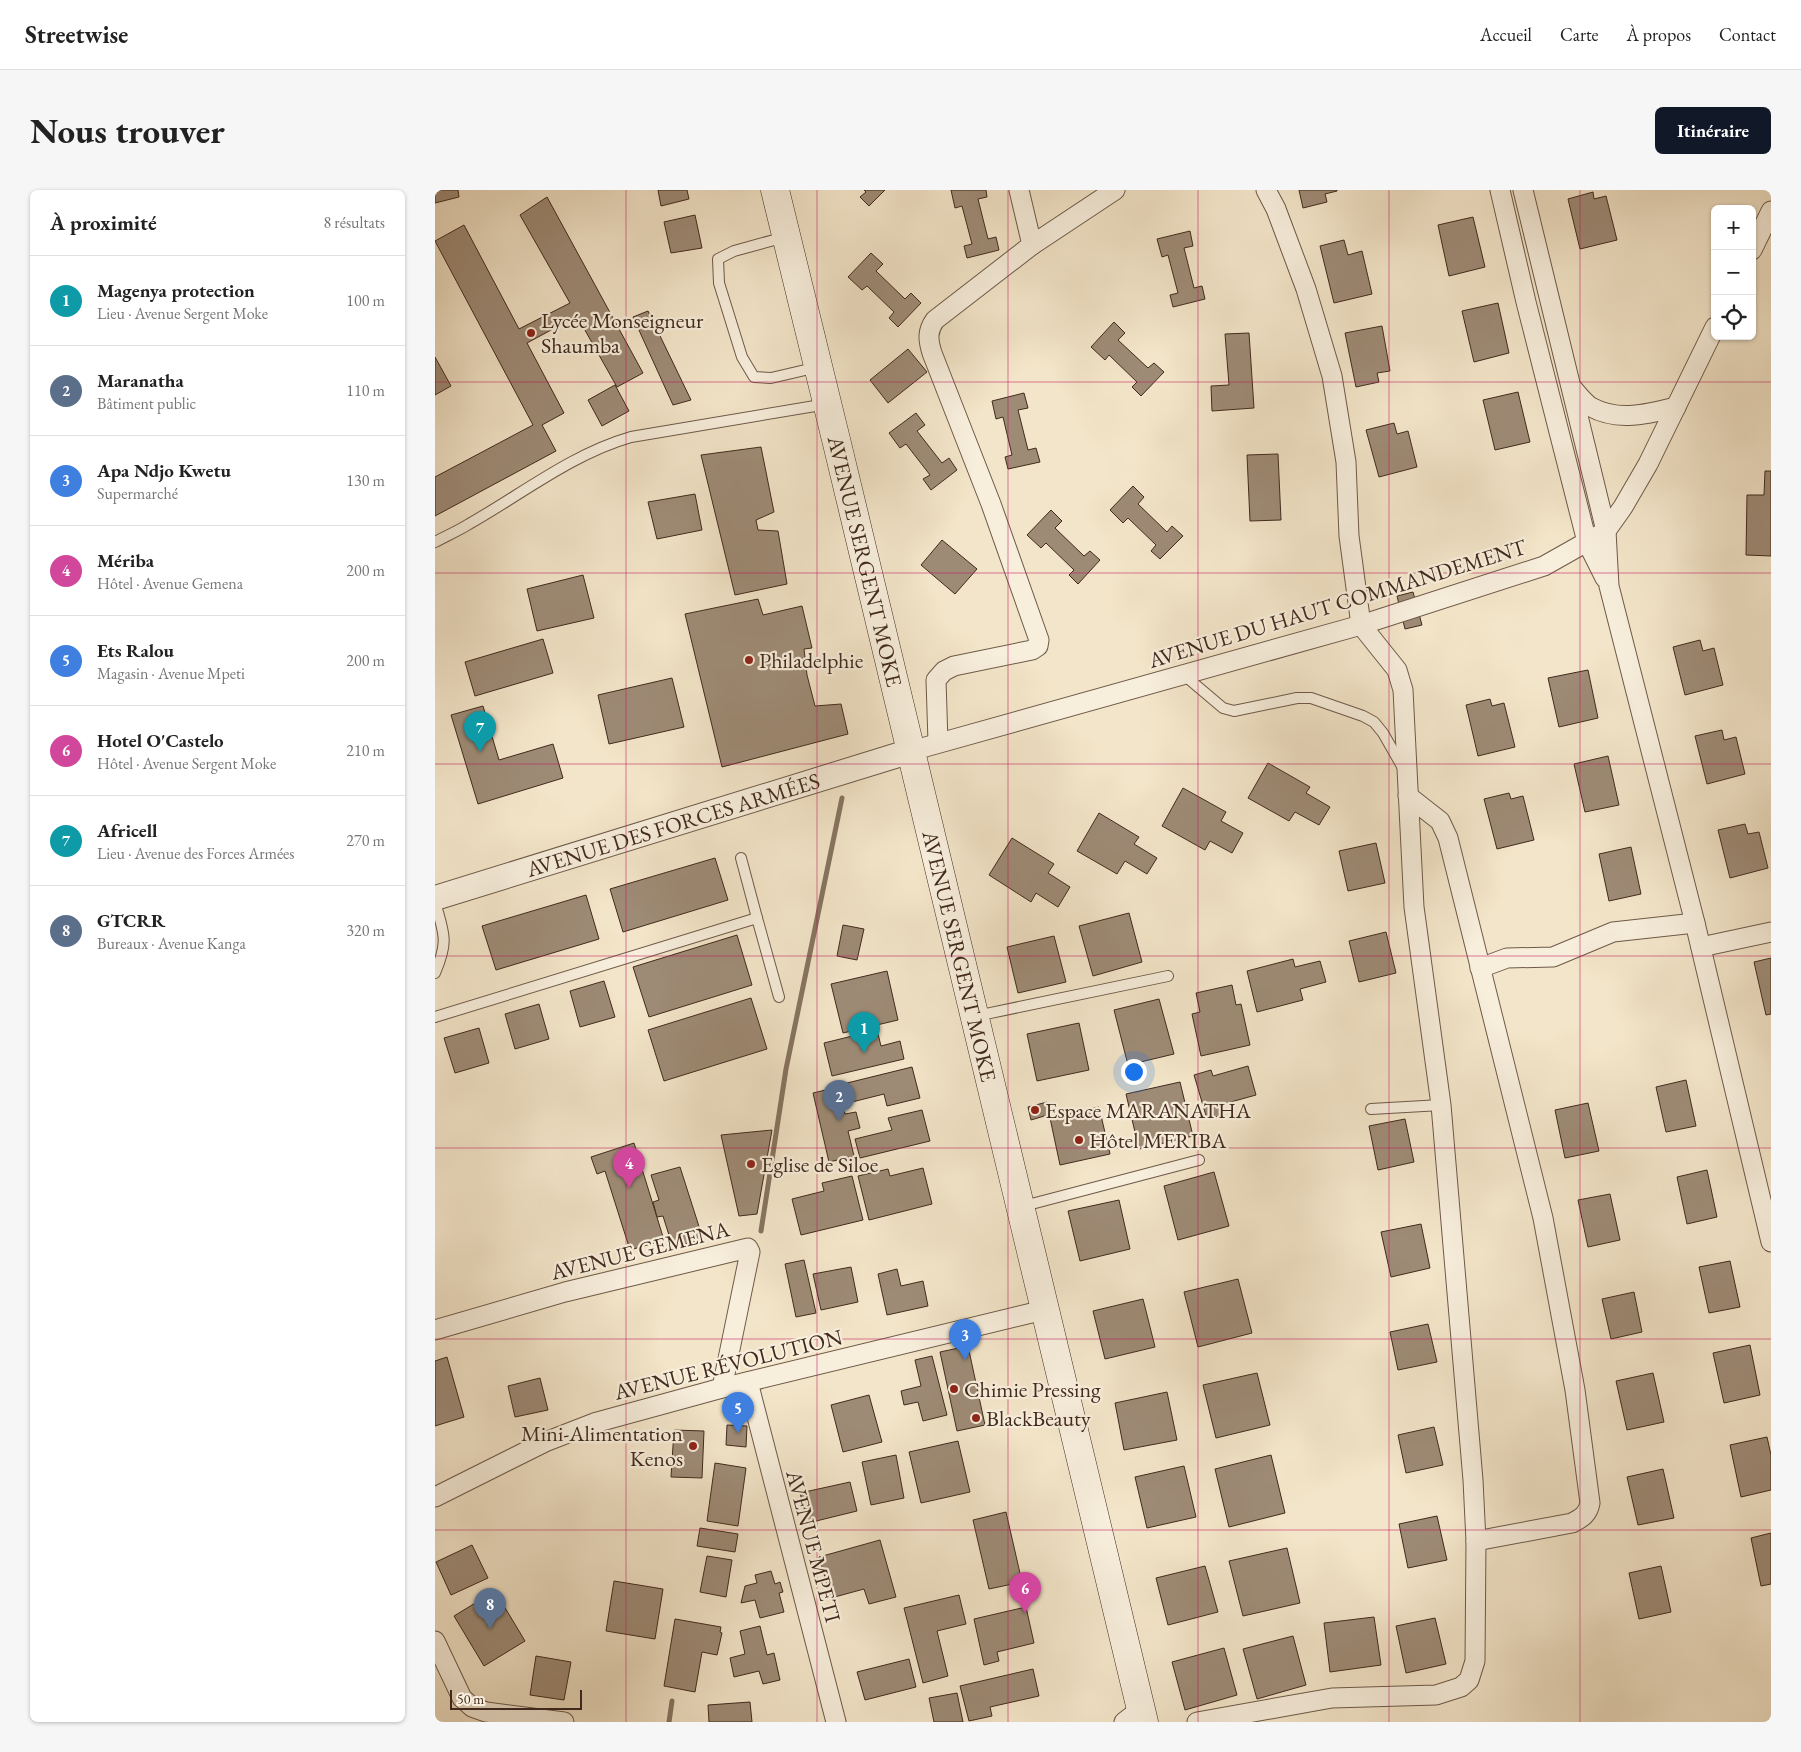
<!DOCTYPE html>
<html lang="fr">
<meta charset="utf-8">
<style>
:root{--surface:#fff;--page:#f6f6f6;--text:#222;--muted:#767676;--line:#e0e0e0;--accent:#111827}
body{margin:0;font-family:"EB Garamond",serif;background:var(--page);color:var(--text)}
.controls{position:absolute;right:15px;top:15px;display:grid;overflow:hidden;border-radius:8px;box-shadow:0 1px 4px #0004}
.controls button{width:45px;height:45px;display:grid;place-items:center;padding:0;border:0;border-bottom:1px solid var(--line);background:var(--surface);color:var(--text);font:25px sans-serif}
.scale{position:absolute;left:15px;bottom:12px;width:132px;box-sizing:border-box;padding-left:5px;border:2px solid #412a1d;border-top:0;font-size:14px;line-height:18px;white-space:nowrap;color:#412a1d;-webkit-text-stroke:4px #f7eedc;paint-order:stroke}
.you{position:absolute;left:698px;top:881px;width:18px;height:18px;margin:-12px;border:4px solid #fff;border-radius:50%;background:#1a73e8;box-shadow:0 0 0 8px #1a73e833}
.badge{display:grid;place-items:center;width:32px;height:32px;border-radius:50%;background:var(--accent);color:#fff;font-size:16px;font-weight:700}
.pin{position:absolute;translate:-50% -41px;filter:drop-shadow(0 1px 2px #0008)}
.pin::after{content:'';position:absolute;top:26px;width:18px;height:15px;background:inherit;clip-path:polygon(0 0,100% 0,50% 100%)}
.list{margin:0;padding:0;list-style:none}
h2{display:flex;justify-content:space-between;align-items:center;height:65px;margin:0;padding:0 20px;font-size:21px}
h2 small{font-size:16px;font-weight:400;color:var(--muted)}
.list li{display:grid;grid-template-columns:32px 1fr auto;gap:15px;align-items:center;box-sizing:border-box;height:90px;padding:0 20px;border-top:1px solid var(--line)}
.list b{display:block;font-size:19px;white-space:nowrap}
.list p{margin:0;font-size:16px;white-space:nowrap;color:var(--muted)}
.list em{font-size:16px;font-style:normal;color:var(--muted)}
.icon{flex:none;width:28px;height:28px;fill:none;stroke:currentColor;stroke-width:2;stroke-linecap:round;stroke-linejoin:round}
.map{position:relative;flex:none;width:1336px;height:1532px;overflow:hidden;border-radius:8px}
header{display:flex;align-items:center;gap:30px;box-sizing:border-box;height:70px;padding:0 25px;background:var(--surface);border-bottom:1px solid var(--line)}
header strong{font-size:24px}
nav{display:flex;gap:28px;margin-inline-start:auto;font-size:18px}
.intro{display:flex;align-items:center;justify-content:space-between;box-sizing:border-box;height:120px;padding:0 30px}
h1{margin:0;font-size:35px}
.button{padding:12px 22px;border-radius:8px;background:var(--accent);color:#fff;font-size:18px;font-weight:700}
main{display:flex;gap:30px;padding:0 30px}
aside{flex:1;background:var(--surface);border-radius:8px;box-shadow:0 1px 4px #0004}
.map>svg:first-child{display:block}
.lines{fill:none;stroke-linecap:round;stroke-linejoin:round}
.stream{stroke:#877461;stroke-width:5}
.building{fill:#9e8b76;stroke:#412a1d}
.service-casing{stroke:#6e5948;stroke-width:12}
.minor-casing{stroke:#6e5948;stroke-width:21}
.tertiary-casing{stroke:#6e5948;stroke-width:26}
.secondary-casing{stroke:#412a1d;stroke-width:29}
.service{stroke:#f7eedc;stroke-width:10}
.minor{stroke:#f7eedc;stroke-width:19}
.tertiary{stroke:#f7eedc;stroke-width:24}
.secondary{stroke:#f7eedc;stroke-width:28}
.grid{fill:none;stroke:#c2185b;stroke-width:1;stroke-opacity:0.55}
.poi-dot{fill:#8f2418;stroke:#f7eedc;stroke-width:2}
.labels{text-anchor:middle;stroke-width:4.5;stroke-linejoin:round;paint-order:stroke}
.poi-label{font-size:22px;fill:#412a1d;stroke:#f7eedc;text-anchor:start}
.street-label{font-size:22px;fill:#412a1d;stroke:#f7eedc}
</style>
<header>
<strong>Streetwise</strong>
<nav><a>Accueil</a><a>Carte</a><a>À propos</a><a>Contact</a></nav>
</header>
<div class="intro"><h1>Nous trouver</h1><a class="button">Itinéraire</a></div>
<main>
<aside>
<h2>À proximité<small>8 résultats</small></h2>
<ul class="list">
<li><span class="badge" style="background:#0f9aa8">1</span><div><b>Magenya protection</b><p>Lieu · Avenue Sergent Moke</p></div><em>100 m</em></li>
<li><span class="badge" style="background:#5c6f8a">2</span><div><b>Maranatha</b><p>Bâtiment public</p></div><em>110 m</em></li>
<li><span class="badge" style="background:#3f7fe0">3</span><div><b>Apa Ndjo Kwetu</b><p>Supermarché</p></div><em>130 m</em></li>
<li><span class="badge" style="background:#d1479c">4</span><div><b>Mériba</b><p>Hôtel · Avenue Gemena</p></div><em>200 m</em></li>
<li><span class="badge" style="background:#3f7fe0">5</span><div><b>Ets Ralou</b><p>Magasin · Avenue Mpeti</p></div><em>200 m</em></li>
<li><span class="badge" style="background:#d1479c">6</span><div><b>Hotel O'Castelo</b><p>Hôtel · Avenue Sergent Moke</p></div><em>210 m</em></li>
<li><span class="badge" style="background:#0f9aa8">7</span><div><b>Africell</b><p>Lieu · Avenue des Forces Armées</p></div><em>270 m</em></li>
<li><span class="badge" style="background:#5c6f8a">8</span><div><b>GTCRR</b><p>Bureaux · Avenue Kanga</p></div><em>320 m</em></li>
</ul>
</aside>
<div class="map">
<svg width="1336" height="1532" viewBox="0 0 1336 1532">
<rect width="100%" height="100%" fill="#f3e5c9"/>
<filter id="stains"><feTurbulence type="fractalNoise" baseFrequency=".004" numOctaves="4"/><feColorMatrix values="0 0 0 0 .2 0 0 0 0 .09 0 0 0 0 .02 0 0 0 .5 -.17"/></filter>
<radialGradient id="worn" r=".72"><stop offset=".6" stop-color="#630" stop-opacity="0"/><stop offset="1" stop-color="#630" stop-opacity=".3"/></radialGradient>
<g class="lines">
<g class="stream">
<polyline points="326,1041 351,879 407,608"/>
<polyline points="234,1532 237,1511"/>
</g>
</g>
<g class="building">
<polygon points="0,0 23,0 24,7 0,13"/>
<polygon points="223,0 252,0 254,9 226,16"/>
<polygon points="429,0 450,0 434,16 425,7 431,2"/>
<polygon points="516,0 551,0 552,7 543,9 553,49 561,47 564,60 532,68 529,56 537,54 527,16 520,18"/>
<polygon points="864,0 902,0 902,1 890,4 892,12 868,18"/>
<polygon points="1158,2 1159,9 1171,6 1182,50 1145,59 1133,9"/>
<polygon points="112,7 208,183 182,197 142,126 92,153 129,223 107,235 121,261 0,326 0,287 98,235 0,51 29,35 84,139 135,113 85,25"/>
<polygon points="260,25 267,58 236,63 229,32"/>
<polygon points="1038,27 1050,77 1014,86 1003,35"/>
<polygon points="755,41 758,56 749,58 759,98 767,96 770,109 738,117 735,105 743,103 733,65 727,67 722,49"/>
<polygon points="909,50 913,65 927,61 937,104 899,113 885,56"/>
<polygon points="436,63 448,74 441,81 470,109 476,103 486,113 463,137 454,128 459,122 432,96 427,100 413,87"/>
<polygon points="1063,113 1074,163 1039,172 1027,121"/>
<polygon points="213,121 256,210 238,215 198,127"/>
<polygon points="679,132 690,143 683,150 713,178 719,173 729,182 706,206 697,197 702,192 674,165 670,170 656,157"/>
<polygon points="947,136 955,181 942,183 944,192 921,197 910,143"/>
<polygon points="814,143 819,218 777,221 776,196 794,195 790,144"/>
<polygon points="473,159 492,182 453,213 435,190"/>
<polygon points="0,167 16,196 0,205"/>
<polygon points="180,195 194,221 167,236 153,210"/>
<polygon points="1083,202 1095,252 1060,260 1048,210"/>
<polygon points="589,203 593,218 583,220 593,260 601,258 605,272 573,279 570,267 577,265 568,227 561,229 557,211"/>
<polygon points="481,223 490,235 482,241 507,273 514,268 522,280 496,300 488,289 495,285 471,254 465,258 454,243"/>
<polygon points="959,233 962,244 973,241 982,277 944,287 931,240"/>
<polygon points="326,257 339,322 321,330 323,340 343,341 352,394 300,405 266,265"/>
<polygon points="843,264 846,330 815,331 812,265"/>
<polygon points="1330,281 1336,281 1336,366 1311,365 1312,305 1329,305"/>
<polygon points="698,296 709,307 703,314 732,342 737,336 748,346 725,369 716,361 721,355 693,328 688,333 675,320"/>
<polygon points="260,304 267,340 222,349 213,312"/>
<polygon points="616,320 627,331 620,338 649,366 655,361 665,370 643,394 634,385 639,380 611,353 606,358 592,345"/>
<polygon points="507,350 542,379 520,404 486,375"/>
<polygon points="148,385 159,428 102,441 92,399"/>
<polygon points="978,402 987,435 970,439 962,406"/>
<polygon points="323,409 328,425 367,416 377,458 369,459 372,485 380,516 406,514 413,544 287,577 250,424"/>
<polygon points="108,449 118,483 40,506 30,472"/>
<polygon points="1265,450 1268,461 1279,458 1288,495 1250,505 1238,457"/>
<polygon points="1153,480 1163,528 1124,537 1113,488"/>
<polygon points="237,488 249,537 174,554 163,505"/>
<polygon points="1055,509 1057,516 1069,513 1080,557 1043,566 1031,515"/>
<polygon points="48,516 64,570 118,554 128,588 43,614 16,525"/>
<polygon points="1287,540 1289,550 1301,547 1310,584 1272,594 1260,546"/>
<polygon points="1173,566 1184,615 1150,622 1139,574"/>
<polygon points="833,573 875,597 871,603 895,617 884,635 860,622 854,631 813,608"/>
<polygon points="748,598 791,622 786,631 808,643 797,663 775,651 770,660 727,636"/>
<polygon points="1074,603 1076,609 1088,606 1099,650 1062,659 1049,609"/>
<polygon points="664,623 704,647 699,654 722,668 712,684 690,671 682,684 642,661"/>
<polygon points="1310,634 1313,644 1324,642 1333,678 1295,688 1283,640"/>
<polygon points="577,648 619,674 613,683 635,697 623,717 601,703 596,712 554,685"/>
<polygon points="941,653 950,693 913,701 904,661"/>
<polygon points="1196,657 1206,704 1174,711 1164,664"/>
<polygon points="280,668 293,710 188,742 175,699"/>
<polygon points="151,705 164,749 61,780 47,736"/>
<polygon points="694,723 707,772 658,786 644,736"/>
<polygon points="408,735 429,739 422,770 402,766"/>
<polygon points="951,742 961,783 924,792 914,751"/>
<polygon points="302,745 317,795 214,827 198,777"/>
<polygon points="619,746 631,792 583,803 572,757"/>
<polygon points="1336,768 1336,824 1331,825 1319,772"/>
<polygon points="858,769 860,777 885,771 891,792 865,799 868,810 822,822 812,781"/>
<polygon points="452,781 463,830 408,843 396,794"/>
<polygon points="169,791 180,827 145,837 135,801"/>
<polygon points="797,795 801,815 806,814 815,855 766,866 757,824 765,822 761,803"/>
<polygon points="316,808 332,859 229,891 213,840"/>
<polygon points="724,809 739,864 693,875 679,820"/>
<polygon points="104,814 114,849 80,859 70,824"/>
<polygon points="644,833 654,880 602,891 592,844"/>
<polygon points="44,838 54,873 20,883 9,848"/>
<polygon points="442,840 446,856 465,851 469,869 397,886 389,853"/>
<polygon points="813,876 821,905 785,915 788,925 772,929 759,885 776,880 778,886"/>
<polygon points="477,877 485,908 452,916 449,904 413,913 408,894"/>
<polygon points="1251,890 1261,936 1231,942 1221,897"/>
<polygon points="745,892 758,946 704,959 691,904"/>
<polygon points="403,897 410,924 421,922 425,938 413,941 419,966 394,972 378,903"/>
<polygon points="612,912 616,924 596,930 593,917"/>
<polygon points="1153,913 1164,961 1130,968 1120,920"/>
<polygon points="664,917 675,964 625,975 615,928"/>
<polygon points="487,920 495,951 425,968 420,949 457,940 453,928"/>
<polygon points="970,929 979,972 943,980 934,936"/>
<polygon points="337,940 322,1024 304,1026 286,945"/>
<polygon points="199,953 229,1050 195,1060 170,981 162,984 156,967"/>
<polygon points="245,977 268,1049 238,1058 228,1026 222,1027 218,1012 224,1010 216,985"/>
<polygon points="488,978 497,1014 434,1030 423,986 453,979 455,986"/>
<polygon points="1272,980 1282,1027 1252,1034 1242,987"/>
<polygon points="779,982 794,1036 743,1050 729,996"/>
<polygon points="417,986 428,1030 366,1045 357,1009 389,1001 387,993"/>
<polygon points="1175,1004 1185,1050 1153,1057 1143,1010"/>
<polygon points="684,1010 695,1059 645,1071 633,1021"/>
<polygon points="986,1034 995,1078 956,1087 946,1042"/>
<polygon points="369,1070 381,1123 361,1127 350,1074"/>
<polygon points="1295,1071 1305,1117 1274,1123 1264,1077"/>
<polygon points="416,1077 423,1112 386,1120 378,1084"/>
<polygon points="462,1079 466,1096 488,1091 493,1116 452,1125 443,1084"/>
<polygon points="803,1089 817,1143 763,1157 749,1102"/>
<polygon points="1199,1102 1207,1142 1176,1149 1167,1109"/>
<polygon points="708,1109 720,1157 670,1169 658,1121"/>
<polygon points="993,1134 1002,1172 963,1180 955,1142"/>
<polygon points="1315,1155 1325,1205 1289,1213 1278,1163"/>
<polygon points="533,1156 550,1235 522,1241 505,1162"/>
<polygon points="497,1166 512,1225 488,1231 483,1212 469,1215 466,1201 486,1196 480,1170"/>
<polygon points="12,1167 29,1227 0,1236 0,1171"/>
<polygon points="822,1183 835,1235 781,1248 768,1195"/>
<polygon points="1218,1183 1229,1232 1192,1240 1181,1191"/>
<polygon points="105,1188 113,1220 80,1227 73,1196"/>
<polygon points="732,1202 742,1250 689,1260 680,1213"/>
<polygon points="434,1205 447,1252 408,1262 396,1215"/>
<polygon points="292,1235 312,1236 311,1257 291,1255"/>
<polygon points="999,1237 1008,1275 971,1283 963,1245"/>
<polygon points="239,1240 269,1241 267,1288 236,1287"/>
<polygon points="1332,1247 1336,1265 1336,1300 1306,1307 1295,1255"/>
<polygon points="523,1251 535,1302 486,1313 474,1262"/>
<polygon points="461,1265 469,1308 436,1315 427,1272"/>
<polygon points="836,1265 850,1323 794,1337 780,1279"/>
<polygon points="280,1273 311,1278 303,1336 272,1331"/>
<polygon points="749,1276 761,1327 712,1338 700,1287"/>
<polygon points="1228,1279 1239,1328 1203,1335 1192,1287"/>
<polygon points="415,1292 422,1321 373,1333 365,1303"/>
<polygon points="571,1322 587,1392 554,1399 538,1330"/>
<polygon points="1002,1326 1012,1370 973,1378 964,1334"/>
<polygon points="265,1338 303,1344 300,1362 262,1356"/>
<polygon points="1336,1343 1336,1394 1326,1396 1316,1348"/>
<polygon points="445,1350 461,1407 434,1414 429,1399 396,1408 384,1367"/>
<polygon points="37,1355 53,1388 16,1405 1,1372"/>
<polygon points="852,1358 865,1413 808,1426 794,1371"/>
<polygon points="272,1366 297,1370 291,1407 265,1402"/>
<polygon points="770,1376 783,1422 733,1435 721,1388"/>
<polygon points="1226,1376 1236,1422 1204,1429 1194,1383"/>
<polygon points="336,1381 340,1394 345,1392 348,1402 344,1403 349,1422 325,1428 320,1410 306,1413 310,1396 322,1393 320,1385"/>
<polygon points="179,1391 228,1399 220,1449 171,1441"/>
<polygon points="60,1401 90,1451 49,1476 19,1426"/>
<polygon points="524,1405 531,1434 502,1441 513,1486 488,1493 469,1418"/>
<polygon points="591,1417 599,1453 562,1462 564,1471 549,1475 539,1429"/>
<polygon points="939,1427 946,1475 895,1482 889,1433"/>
<polygon points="1000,1428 1011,1474 971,1483 961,1436"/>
<polygon points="240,1429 286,1437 285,1442 287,1443 282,1465 267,1462 260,1502 229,1496"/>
<polygon points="325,1436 332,1465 339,1463 345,1490 328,1494 324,1481 299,1487 295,1468 310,1464 305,1441"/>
<polygon points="858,1446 871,1495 822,1509 808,1459"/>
<polygon points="789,1458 802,1505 750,1520 737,1472"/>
<polygon points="101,1466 136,1472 129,1510 95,1505"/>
<polygon points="474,1469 481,1497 430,1510 422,1482"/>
<polygon points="598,1479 604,1506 555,1517 557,1526 534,1531 525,1496"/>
<polygon points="522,1503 528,1532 499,1532 494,1508"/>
<polygon points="315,1512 317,1532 274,1532 273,1515"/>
</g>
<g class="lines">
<defs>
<g id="service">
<polyline points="350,47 299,61 283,69 284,93 307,167 319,187 336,188 383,177"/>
<path d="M0 352C11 346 23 341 34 334 87 304 137 264 196 247L392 214"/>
<polyline points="749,485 788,518 799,521 862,508 876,508 928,526 939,532 948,543 968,578"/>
<polyline points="306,668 322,728"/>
<path d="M0 712C9 744 14 750 0 783"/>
<polyline points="541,826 733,786"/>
<polyline points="0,827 322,728 344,807"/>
<polyline points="936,919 1006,915"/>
<polyline points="585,1017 764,970"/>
</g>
<g id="minor">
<polyline points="1065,0 1091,112 1152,352 1170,388"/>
<polyline points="1088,0 1171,341 1174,396 1260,733 1336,1052"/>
<polyline points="597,55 680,0"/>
<polyline points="1317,60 1336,21"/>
<path d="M1137 198C1143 204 1149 213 1156 217 1183 232 1213 224 1241 217"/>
<path d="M503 552 501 490 509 481 519 476 597 460 603 456 604 450 556 314 497 163C493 150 492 141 500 130L597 55 584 0"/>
<polyline points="476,561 926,435 1109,376 1171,341 1188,317 1213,274 1280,137"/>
<path d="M973 606 1005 631 1013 648 1108 1028 1140 1200 1155 1313C1153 1324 1147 1328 1137 1333L1041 1351"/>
<polyline points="1266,757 1336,742"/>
<polyline points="1045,778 1072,768 1118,767 1178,742 1260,733"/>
<polyline points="0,1140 130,1102 313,1058 315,1062 287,1198"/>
<polyline points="313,1192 401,1532"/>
<polyline points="0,1307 110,1252 159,1233 287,1198 609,1120"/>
<polyline points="0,1451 27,1508 37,1517 51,1522 129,1532"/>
<polyline points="689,1532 706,1519"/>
<polyline points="762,1532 897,1508 1001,1505 1026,1497 1034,1490 1040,1471 1041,1351 1038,1290 1006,915 979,717 968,500 962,480 926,435 914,346 911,272 897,186 871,99 841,19 831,0"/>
</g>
<g id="tertiary">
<path id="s1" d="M0 708 476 561"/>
</g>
<g id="secondary">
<path id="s2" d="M340 0C466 510 584 1022 709 1532"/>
</g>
</defs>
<use href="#service" class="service-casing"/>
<use href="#minor" class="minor-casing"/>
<use href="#tertiary" class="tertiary-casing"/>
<use href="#secondary" class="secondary-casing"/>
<use href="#service" class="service"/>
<use href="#minor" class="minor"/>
<use href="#tertiary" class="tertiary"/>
<use href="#secondary" class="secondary"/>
</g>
<path class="grid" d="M191 0V1532M382 0V1532M573 0V1532M763 0V1532M954 0V1532M1145 0V1532M0 192H1336M0 383H1336M0 574H1336M0 766H1336M0 958H1336M0 1149H1336M0 1340H1336"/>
<g class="poi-dot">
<circle cx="96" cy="143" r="5"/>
<circle cx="314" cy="470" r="5"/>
<circle cx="600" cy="920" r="5"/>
<circle cx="644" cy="950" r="5"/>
<circle cx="316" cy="974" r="5"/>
<circle cx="519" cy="1199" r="5"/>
<circle cx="541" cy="1228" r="5"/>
<circle cx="258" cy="1256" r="5"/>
</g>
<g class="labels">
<g class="poi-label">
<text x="106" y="138">Lycée Monseigneur<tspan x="106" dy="25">Shaumba</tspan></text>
<text x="324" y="478">Philadelphie</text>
<text x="610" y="928">Espace MARANATHA</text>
<text x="654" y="958">Hôtel MERIBA</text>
<text x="326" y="982">Eglise de Siloe</text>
<text x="529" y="1207">Chimie Pressing</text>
<text x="551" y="1236">BlackBeauty</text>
<text x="248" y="1251" text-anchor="end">Mini-Alimentation<tspan x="248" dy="25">Kenos</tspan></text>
</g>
<g class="street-label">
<text dy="8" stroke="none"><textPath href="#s2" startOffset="382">AVENUE SERGENT MOKE</textPath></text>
<text transform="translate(902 413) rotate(-17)" y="8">AVENUE DU HAUT COMMANDEMENT</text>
<text dy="8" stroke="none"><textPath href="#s1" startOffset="249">AVENUE DES FORCES ARMÉES</textPath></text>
<text dy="8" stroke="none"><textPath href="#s2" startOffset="788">AVENUE SERGENT MOKE</textPath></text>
<text transform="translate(205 1060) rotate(-14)" y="8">AVENUE GEMENA</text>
<text transform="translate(293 1174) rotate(-14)" y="8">AVENUE RÉVOLUTION</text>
<text transform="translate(379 1356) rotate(75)" y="8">AVENUE MPETI</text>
</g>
</g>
<rect width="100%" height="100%" filter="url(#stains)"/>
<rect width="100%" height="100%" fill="url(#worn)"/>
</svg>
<div class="controls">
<button>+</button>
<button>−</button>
<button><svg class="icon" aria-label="locate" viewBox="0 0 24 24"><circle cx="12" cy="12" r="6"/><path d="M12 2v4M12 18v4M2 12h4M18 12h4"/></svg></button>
</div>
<div class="scale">50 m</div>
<div class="you"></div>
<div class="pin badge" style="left:429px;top:863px;background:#0f9aa8">1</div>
<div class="pin badge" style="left:404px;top:931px;background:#5c6f8a">2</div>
<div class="pin badge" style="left:530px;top:1170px;background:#3f7fe0">3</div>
<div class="pin badge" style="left:194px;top:998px;background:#d1479c">4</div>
<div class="pin badge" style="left:303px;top:1243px;background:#3f7fe0">5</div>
<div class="pin badge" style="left:590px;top:1423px;background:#d1479c">6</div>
<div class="pin badge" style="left:45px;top:562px;background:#0f9aa8">7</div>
<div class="pin badge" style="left:55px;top:1439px;background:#5c6f8a">8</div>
</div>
</main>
